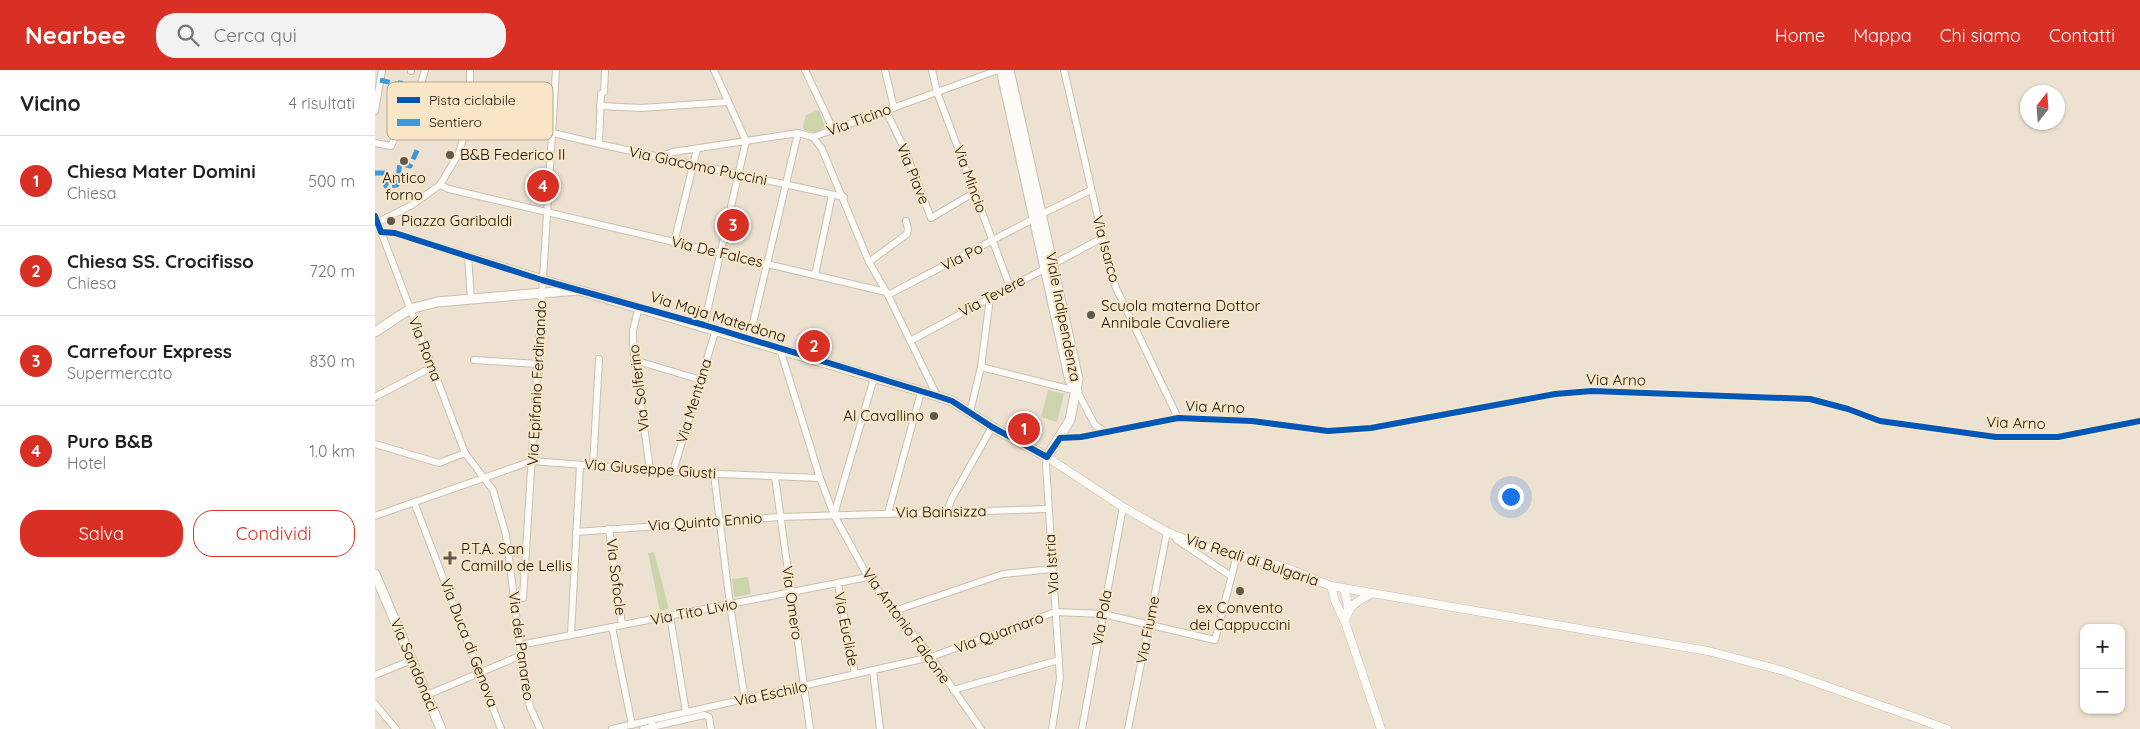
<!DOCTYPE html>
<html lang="it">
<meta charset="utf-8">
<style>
:root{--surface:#fff;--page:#f2f2f2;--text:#202124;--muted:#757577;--line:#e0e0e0;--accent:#d93025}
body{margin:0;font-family:Quicksand,sans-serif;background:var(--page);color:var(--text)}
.controls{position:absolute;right:15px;bottom:15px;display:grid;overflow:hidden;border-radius:10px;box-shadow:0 1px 4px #0004}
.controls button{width:45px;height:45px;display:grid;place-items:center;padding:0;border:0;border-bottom:1px solid var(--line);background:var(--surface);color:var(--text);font:25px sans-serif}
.compass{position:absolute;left:1645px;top:15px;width:45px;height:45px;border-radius:50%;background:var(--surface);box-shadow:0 1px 4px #0004;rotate:17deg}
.you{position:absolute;left:1135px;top:426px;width:18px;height:18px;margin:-12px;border:4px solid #fff;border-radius:50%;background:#1a73e8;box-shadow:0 0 0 8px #1a73e833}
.badge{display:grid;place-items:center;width:32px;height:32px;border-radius:50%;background:var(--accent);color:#fff;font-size:16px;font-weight:700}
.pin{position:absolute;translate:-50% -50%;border:2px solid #fff;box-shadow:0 1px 5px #0006}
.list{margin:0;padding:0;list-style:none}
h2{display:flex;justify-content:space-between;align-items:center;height:65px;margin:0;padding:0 20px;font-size:21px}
h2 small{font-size:16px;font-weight:400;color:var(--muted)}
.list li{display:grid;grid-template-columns:32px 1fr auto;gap:15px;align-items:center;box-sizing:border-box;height:90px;padding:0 20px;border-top:1px solid var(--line)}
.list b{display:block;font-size:19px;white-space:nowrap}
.list p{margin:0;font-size:16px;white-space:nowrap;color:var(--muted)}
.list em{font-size:16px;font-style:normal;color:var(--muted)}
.actions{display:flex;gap:10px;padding:15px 20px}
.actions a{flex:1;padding:11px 0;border:1px solid var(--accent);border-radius:20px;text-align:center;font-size:18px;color:var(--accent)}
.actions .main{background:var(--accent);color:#fff}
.icon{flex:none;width:28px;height:28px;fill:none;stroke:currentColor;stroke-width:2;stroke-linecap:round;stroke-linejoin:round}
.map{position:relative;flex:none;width:1765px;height:659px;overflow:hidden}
header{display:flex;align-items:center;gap:30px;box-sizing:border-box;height:70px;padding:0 25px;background:var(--accent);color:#fff}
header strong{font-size:24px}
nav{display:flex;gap:28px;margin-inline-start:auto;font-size:18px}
.search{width:350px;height:45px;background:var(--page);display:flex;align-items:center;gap:12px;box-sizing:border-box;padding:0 18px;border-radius:20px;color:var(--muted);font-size:19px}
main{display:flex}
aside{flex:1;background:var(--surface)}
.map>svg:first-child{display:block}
.green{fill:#ccd4ac}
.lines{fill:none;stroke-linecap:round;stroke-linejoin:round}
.minor-casing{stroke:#c8c0b2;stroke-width:8}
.tertiary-casing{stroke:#c8c0b2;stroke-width:9}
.secondary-casing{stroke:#c8c0b2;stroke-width:11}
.minor{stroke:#fcfbf8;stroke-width:6}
.tertiary{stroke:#fcfbf8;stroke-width:8}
.secondary{stroke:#fcfbf8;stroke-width:9}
.quiet{stroke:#3b9add;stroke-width:5;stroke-dasharray:10 5;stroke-linecap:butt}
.cycleway-casing{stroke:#f8e6c6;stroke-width:9}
.cycleway{stroke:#0057b8;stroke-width:6}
.poi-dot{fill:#61594c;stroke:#f8e6c6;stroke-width:2}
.labels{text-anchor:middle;stroke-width:4;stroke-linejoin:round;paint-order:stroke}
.street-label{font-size:15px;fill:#150f04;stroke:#f8e6c6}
.poi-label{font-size:15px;fill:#150f04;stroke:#f8e6c6;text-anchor:start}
.key{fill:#f8e6c6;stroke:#b4a68c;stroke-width:1}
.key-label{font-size:14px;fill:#150f04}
</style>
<header>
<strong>Nearbee</strong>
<div class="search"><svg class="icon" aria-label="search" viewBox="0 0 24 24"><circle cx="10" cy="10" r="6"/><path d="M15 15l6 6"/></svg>Cerca qui</div>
<nav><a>Home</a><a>Mappa</a><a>Chi siamo</a><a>Contatti</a></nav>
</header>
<main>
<aside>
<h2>Vicino<small>4 risultati</small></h2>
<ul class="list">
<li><span class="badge">1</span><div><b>Chiesa Mater Domini</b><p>Chiesa</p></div><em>500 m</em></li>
<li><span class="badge">2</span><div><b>Chiesa SS. Crocifisso</b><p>Chiesa</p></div><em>720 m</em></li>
<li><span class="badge">3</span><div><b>Carrefour Express</b><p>Supermercato</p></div><em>830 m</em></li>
<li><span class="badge">4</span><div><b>Puro B&amp;B</b><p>Hotel</p></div><em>1.0 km</em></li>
</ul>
<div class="actions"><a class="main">Salva</a><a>Condividi</a></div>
</aside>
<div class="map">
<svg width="1765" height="659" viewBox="0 0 1765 659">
<rect width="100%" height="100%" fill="#ede2d1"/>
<g class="green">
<polygon points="444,40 450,57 440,63 429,60 428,57 431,45"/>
<polygon points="673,320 689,324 682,352 666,347"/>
<polygon points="279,482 294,539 285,541 273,483"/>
<polygon points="373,507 376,524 359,527 357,509"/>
</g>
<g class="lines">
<defs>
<g id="minor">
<polyline points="36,0 36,1"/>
<polyline points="339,0 371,71"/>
<polyline points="430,0 458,59"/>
<polyline points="510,0 519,38"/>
<polyline points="557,0 562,22 635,217"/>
<polyline points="689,0 735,200 741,218 803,348"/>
<polyline points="225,36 266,38 353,32"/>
<polyline points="0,41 7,0"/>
<polyline points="511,41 529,78 556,148 600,122"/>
<polyline points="95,43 224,74 469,127"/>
<polyline points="438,67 447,79 494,192 513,225 562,326"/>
<polyline points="0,73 16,76 26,53 33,55 50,0"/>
<polyline points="224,74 226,24 229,22 230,0"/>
<polyline points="283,87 298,82 423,63 438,67 623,0"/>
<polyline points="65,115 74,119 511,222"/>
<polyline points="667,144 716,120"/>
<polyline points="0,146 90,383 118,420 131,465 150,614 155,637 165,659"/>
<polyline points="3,152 37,135 65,115 84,83 95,43 95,0"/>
<polyline points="6,162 20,163 199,218"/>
<polyline points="299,173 322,79"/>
<polyline points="93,186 96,229"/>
<polyline points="494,192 532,164 533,159 531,151"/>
<polyline points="440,205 457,125"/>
<polyline points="513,225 660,148"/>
<polyline points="264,237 258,260 258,277 275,400"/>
<polyline points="329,255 371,71"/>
<polyline points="374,270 423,63"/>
<polyline points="535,271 727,168"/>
<polyline points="405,279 445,408 459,445 493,507 556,587 606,659"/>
<polyline points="99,290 163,294"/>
<polyline points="259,290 326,310"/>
<polyline points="606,297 702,321 720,355 731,362"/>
<polyline points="0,327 57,297"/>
<polyline points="595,342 606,297 615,228"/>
<polyline points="685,368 706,367 803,348 877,351 953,361 996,358 1180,324 1217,321 1435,329 1473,339 1505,351 1621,367 1683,367 1765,351"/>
<polyline points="0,374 64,393 90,383"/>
<polyline points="672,387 671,395 685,608 677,659"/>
<polyline points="218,396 224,289"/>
<polyline points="298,402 341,259"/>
<polyline points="339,404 355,535 370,630"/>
<polyline points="400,407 435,659"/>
<polyline points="39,432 126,659"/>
<polyline points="572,442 576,430 617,357"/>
<polyline points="513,443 546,322"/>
<polyline points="459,445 499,308"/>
<polyline points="0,446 157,391 298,402 445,408"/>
<polyline points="234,459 247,555"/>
<polyline points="201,462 405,447 673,439"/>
<polyline points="798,464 802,470 856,506"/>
<polyline points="463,514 480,604"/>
<polyline points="139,528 148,528 181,0"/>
<polyline points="519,541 628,504 677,499"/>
<polyline points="295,546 311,642"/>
<polyline points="237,557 257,655"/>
<polyline points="196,565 205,395"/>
<polyline points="145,575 493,507"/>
<polyline points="498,600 505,659"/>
<polyline points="0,605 37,590"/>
<polyline points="578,620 684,590"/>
<polyline points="52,625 147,585"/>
<polyline points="0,634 21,659"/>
<polyline points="277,657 329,645 334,647 336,659"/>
<polyline points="237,659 556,587 680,542 728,544 840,570 862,485"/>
<polyline points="268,659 277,657 277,653"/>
<polyline points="707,659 748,437"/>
<polyline points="753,659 792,462"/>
</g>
<g id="tertiary">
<polyline points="672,387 748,437 792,462 826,476 909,497 956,516 1333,581 1409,601 1572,659"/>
<polyline points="956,516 960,531 970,552 1006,659"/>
<polyline points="969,519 972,529 973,540"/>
<path d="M970 552C974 535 981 532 996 524"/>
</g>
<g id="secondary">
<polyline points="627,4 695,311 702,321"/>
<polyline points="0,262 35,239 62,232 203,220 562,326 577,331 617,357 672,387 695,350 703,309 634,0"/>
<polyline points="0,504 66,659"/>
</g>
</defs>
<use href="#minor" class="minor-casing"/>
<use href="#tertiary" class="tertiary-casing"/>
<use href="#secondary" class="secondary-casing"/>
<use href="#minor" class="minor"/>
<use href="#tertiary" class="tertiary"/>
<use href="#secondary" class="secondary"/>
<g class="quiet">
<polyline points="5,10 25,15 26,8"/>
<polyline points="39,31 49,33 48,40"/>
<polyline points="35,47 44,49"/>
<polyline points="26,55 58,65"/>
<polyline points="0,103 11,103 11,116 22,115 25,93 35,96 44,76"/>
</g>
<defs>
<polyline id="cycleway" points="0,146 6,162 20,163 167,210 329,255 562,326 577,331 617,357 672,387 685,368 706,367 803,348 877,351 953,361 996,358 1180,324 1217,321 1435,329 1473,339 1505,351 1621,367 1683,367 1765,351"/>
</defs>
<use href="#cycleway" class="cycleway-casing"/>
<use href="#cycleway" class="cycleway"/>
</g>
<g class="poi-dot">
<circle cx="75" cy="85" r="5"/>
<circle cx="29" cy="91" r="5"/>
<circle cx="16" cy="151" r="5"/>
<circle cx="716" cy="245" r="5"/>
<circle cx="559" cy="346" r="5"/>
<path d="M72.5 480.5h5v5h5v5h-5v5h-5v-5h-5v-5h5z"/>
<circle cx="865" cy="521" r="5"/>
</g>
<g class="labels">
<g class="street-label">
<text transform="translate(484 50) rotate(-20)" y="5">Via Ticino</text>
<text transform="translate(323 96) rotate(12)" y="5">Via Giacomo Puccini</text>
<text transform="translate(538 104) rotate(68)" y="5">Via Piave</text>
<text transform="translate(595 109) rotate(70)" y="5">Via Mincio</text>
<text transform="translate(731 179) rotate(75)" y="5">Via Isarco</text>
<text transform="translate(342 182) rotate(13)" y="5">Via De Falces</text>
<text transform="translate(587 187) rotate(-27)" y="5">Via Po</text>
<text transform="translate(617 226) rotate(-28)" y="5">Via Tevere</text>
<text transform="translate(343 247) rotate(17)" y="5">Via Maja Materdona</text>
<text transform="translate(688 247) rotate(79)" y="5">Viale Indipendenza</text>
<text transform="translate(50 279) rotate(69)" y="5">Via Roma</text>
<text transform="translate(1241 310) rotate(1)" y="5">Via Arno</text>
<text transform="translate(162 313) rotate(-87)" y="5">Via Epifanio Ferdinando</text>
<text transform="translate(264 318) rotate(-97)" y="5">Via Solferino</text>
<text transform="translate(319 331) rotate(-73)" y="5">Via Mentana</text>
<text transform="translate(840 337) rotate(2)" y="5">Via Arno</text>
<text transform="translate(1641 353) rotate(2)" y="5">Via Arno</text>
<text transform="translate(275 399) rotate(4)" y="5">Via Giuseppe Giusti</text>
<text transform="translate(566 442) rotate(-1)" y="5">Via Bainsizza</text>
<text transform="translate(330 452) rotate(-4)" y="5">Via Quinto Ennio</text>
<text transform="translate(877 490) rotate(18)" y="5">Via Reali di Bulgaria</text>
<text transform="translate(677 494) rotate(-94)" y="5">Via Istria</text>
<text transform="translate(241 507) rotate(83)" y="5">Via Sofocle</text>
<text transform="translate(417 533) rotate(82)" y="5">Via Omero</text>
<text transform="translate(319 542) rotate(-11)" y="5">Via Tito Livio</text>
<text transform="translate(727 548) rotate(-80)" y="5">Via Pola</text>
<text transform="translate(531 556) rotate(54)" y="5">Via Antonio Falcone</text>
<text transform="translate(471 559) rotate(79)" y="5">Via Euclide</text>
<text transform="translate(773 560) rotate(-79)" y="5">Via Fiume</text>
<text transform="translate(624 563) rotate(-20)" y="5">Via Quarnaro</text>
<text transform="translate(94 573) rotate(69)" y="5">Via Duca di Genova</text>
<text transform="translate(146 576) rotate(82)" y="5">Via dei Panareo</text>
<text transform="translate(39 595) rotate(67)" y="5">Via Sandonaci</text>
<text transform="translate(396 624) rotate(-12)" y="5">Via Eschilo</text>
</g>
<g class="poi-label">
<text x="85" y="90">B&amp;B Federico II</text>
<text x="29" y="113" text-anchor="middle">Antico<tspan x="29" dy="17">forno</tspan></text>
<text x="26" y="156">Piazza Garibaldi</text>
<text x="726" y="241">Scuola materna Dottor<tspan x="726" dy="17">Annibale Cavaliere</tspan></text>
<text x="549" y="351" text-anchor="end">Al Cavallino</text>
<text x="86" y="484">P.T.A. San<tspan x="86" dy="17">Camillo de Lellis</tspan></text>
<text x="865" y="543" text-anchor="middle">ex Convento<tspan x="865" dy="17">dei Cappuccini</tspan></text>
</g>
</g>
<rect x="12" y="12" width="166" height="58" rx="8" class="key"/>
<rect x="22" y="27" width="23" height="6" fill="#0057b8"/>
<rect x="22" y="49" width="23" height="7" fill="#3b9add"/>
<g class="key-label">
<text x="54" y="35">Pista ciclabile</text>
<text x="54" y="57">Sentiero</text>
</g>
</svg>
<div class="controls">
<button>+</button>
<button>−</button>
</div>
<svg class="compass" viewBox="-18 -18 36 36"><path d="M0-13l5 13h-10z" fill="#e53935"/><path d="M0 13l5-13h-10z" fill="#757577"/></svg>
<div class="you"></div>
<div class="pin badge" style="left:649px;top:359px">1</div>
<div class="pin badge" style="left:439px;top:276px">2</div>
<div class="pin badge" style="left:358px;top:155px">3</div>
<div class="pin badge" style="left:168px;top:116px">4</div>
</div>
</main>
